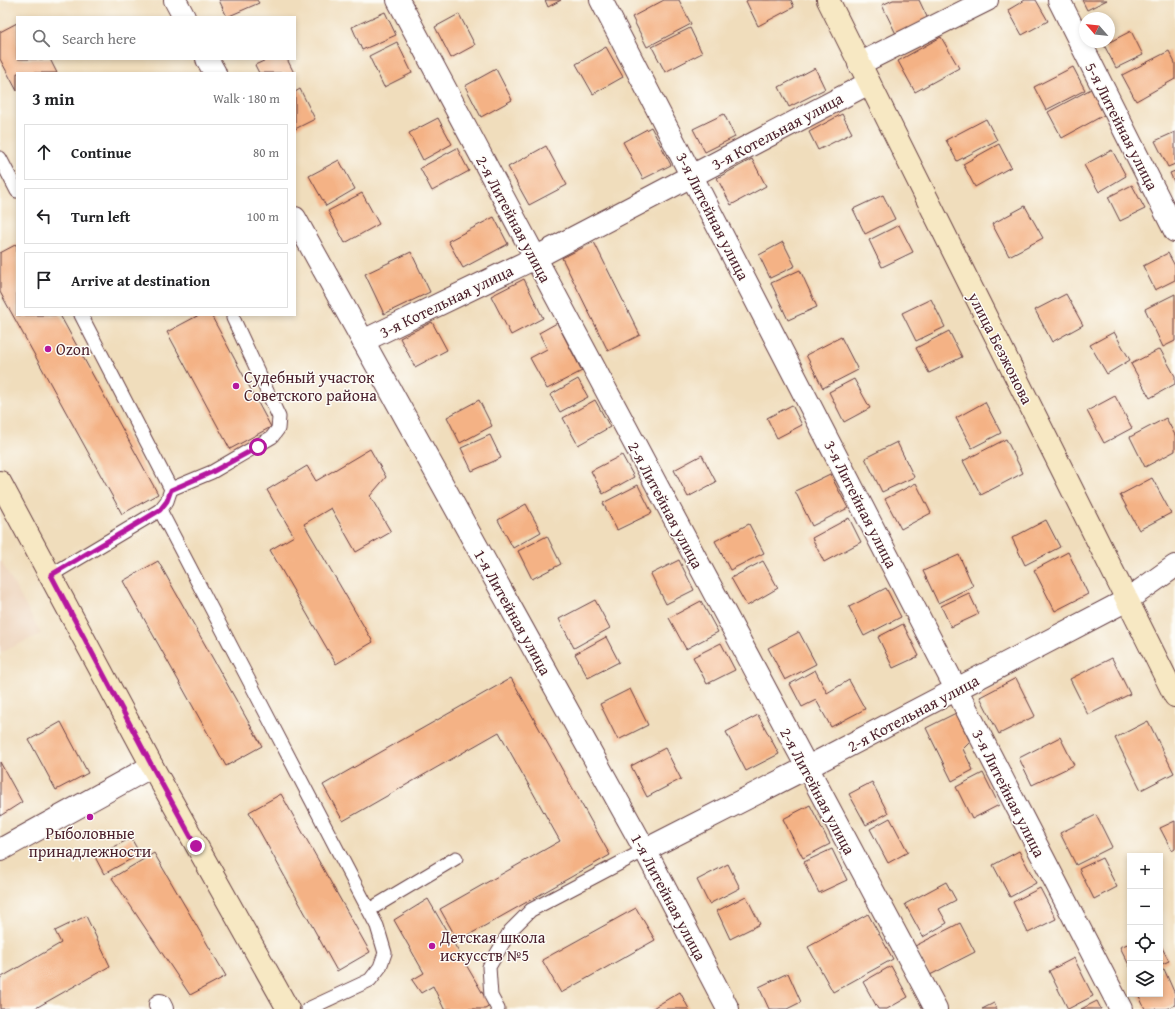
<!DOCTYPE html>
<meta charset="utf-8">
<style>
:root{--surface:#fff;--page:#f6f6f6;--text:#202124;--muted:#757577;--line:#e0e0e0}
body{margin:0;font-family:"Gentium Book Plus",serif;background:var(--page);color:var(--text)}
.controls{position:absolute;right:12px;bottom:12px;display:grid;overflow:hidden;border-radius:0px;box-shadow:0 2px 6px #0003}
.controls button{width:36px;height:36px;display:grid;place-items:center;padding:0;border:0;border-bottom:1px solid var(--line);background:var(--surface);color:var(--text);font:20px sans-serif}
.compass{position:absolute;left:1079px;top:12px;width:36px;height:36px;border-radius:50%;background:var(--surface);box-shadow:0 2px 6px #0003;rotate:298deg}
.stop{position:absolute;width:12px;height:12px;margin:-9px;border:3px solid #b5179e;border-radius:50%;background:#fff}
.stop.end{background:#b5179e;border-color:#fff;box-shadow:0 1px 4px #0008}
.list{margin:0;padding:0;list-style:none}
h2{display:flex;justify-content:space-between;align-items:center;height:52px;margin:0;padding:0 16px;font-size:17px}
h2 small{font-size:13px;font-weight:400;color:var(--muted)}
.list li{display:grid;grid-template-columns:26px 1fr auto;gap:12px;align-items:center;box-sizing:border-box;height:56px;margin:0 8px 8px;padding:0 8px;border:1px solid var(--line);border-radius:0px}
.list b{display:block;font-size:15px;white-space:nowrap}
.list em{font-size:13px;font-style:normal;color:var(--muted)}
.icon{flex:none;width:22px;height:22px;fill:none;stroke:currentColor;stroke-width:2;stroke-linecap:round;stroke-linejoin:round}
.map{position:relative;flex:none;width:1175px;height:1009px;overflow:hidden}
.search{position:absolute;background:var(--surface);box-shadow:0 2px 6px #0003;left:16px;top:16px;width:280px;height:44px;display:flex;align-items:center;gap:10px;box-sizing:border-box;padding:0 14px;border-radius:0px;color:var(--muted);font-size:15px}
.panel{position:absolute;background:var(--surface);box-shadow:0 2px 6px #0003;left:16px;top:72px;width:280px;height:244px;border-radius:0px}
.map>svg:first-child{display:block}
.built{fill:#edd2b9}
.building{fill:#f4b285}
.lines{fill:none;stroke-linecap:round;stroke-linejoin:round}
.lane-casing{stroke:#633c41;stroke-width:15}
.street-casing{stroke:#633c41;stroke-width:24}
.secondary-casing{stroke:#633c41;stroke-width:24}
.lane{stroke:#fff;stroke-width:13}
.street{stroke:#fff;stroke-width:22}
.secondary{stroke:#f7e8c3;stroke-width:22}
.route{stroke:#b5179e;stroke-width:5}
.poi-dot{fill:#b5179e;stroke:#fdfcf7;stroke-width:1.5}
.labels{text-anchor:middle;stroke-width:3;stroke-linejoin:round;paint-order:stroke}
.street-label{font-size:16px;fill:#4a1f2b;stroke:#fdfcf7}
.poi-label{font-size:16px;fill:#4a1f2b;stroke:#fdfcf7;text-anchor:start}
</style>
<div class="map">
<svg width="1175" height="1009" viewBox="0 0 1175 1009">
<rect width="100%" height="100%" fill="#fdfcf7"/>
<filter id="ink" filterUnits="userSpaceOnUse"><feTurbulence type="fractalNoise" baseFrequency=".025" numOctaves="2"/><feDisplacementMap in="SourceGraphic" scale="8" xChannelSelector="R" yChannelSelector="G"/><feConvolveMatrix kernelMatrix="1 2 1 2 8 2 1 2 1" color-interpolation-filters="sRGB"/></filter>
<filter id="wash" filterUnits="userSpaceOnUse"><feTurbulence type="fractalNoise" baseFrequency=".012" numOctaves="4" result="noise"/><feDisplacementMap in="SourceGraphic" scale="16" xChannelSelector="R" yChannelSelector="G"/><feGaussianBlur stdDeviation="0.9" result="paint"/><feColorMatrix in="noise" values="0 0 0 0 0 0 0 0 0 0 0 0 0 0 0 0 0 1.4 0 .05"/><feComposite in="paint" operator="in"/></filter>
<g filter="url(#wash)">
<rect width="100%" height="100%" fill="#f0ddbc"/>
<polygon class="built" points="0,559 41,634 0,653"/>
<g id="blocks">
<g class="building">
<polygon points="219,0 257,0 259,3 227,17"/>
<polygon points="545,0 561,0 548,7"/>
<polygon points="664,0 679,0 691,24 647,47 632,17"/>
<polygon points="748,0 791,0 794,7 758,26 746,1"/>
<polygon points="893,0 919,0 928,19 896,34 882,5"/>
<polygon points="1025,0 1036,0 1048,21 1022,35 1008,10"/>
<polygon points="1082,0 1107,0 1087,10"/>
<polygon points="385,12 396,35 362,50 352,27"/>
<polygon points="459,14 475,45 451,58 435,27"/>
<polygon points="17,23 17,59 50,59 57,73 17,73 17,91 0,59 0,32"/>
<polygon points="690,28 702,53 665,72 652,47"/>
<polygon points="1131,31 1143,55 1116,68 1104,45"/>
<polygon points="941,37 959,68 915,92 898,61"/>
<polygon points="397,42 412,73 384,87 369,56"/>
<polygon points="606,47 623,77 593,94 576,64"/>
<polygon points="1169,51 1175,63 1175,79 1136,101 1122,75"/>
<polygon points="268,59 287,59 294,73 259,73 255,65"/>
<polygon points="1073,67 1085,90 1046,110 1034,87"/>
<polygon points="815,68 825,89 789,107 779,87"/>
<polygon points="496,69 512,100 481,117 465,86"/>
<polygon points="300,89 315,119 295,129 295,92"/>
<polygon points="1091,89 1104,115 1062,138 1048,112"/>
<polygon points="724,114 735,137 705,152 693,129"/>
<polygon points="842,114 852,133 818,150 809,132"/>
<polygon points="438,118 452,144 423,160 409,133"/>
<polygon points="986,119 997,140 957,161 946,140"/>
<polygon points="651,127 671,165 643,179 623,142"/>
<polygon points="1175,132 1175,164 1168,167 1155,141"/>
<polygon points="999,144 1011,167 975,187 963,164"/>
<polygon points="546,146 567,185 529,205 508,167"/>
<polygon points="457,148 469,171 432,191 420,168"/>
<polygon points="1112,150 1126,176 1099,192 1084,165"/>
<polygon points="752,159 766,186 731,205 717,178"/>
<polygon points="339,160 355,189 326,206 309,176"/>
<polygon points="1175,171 1175,184 1170,173"/>
<polygon points="1132,185 1145,209 1120,221 1108,197"/>
<polygon points="362,193 379,224 345,243 328,211"/>
<polygon points="883,195 895,219 865,234 853,209"/>
<polygon points="1025,206 1043,238 1009,256 992,224"/>
<polygon points="494,217 508,244 463,268 448,241"/>
<polygon points="899,225 913,252 882,267 869,240"/>
<polygon points="594,242 640,335 608,351 562,258"/>
<polygon points="783,242 795,266 770,278 759,255"/>
<polygon points="17,244 17,315 60,315 158,494 122,514 0,292 0,253"/>
<polygon points="411,252 430,292 384,314 365,274"/>
<polygon points="1168,253 1175,266 1175,280 1155,290 1143,266"/>
<polygon points="800,270 817,307 788,320 771,283"/>
<polygon points="524,279 543,318 511,335 491,296"/>
<polygon points="1066,294 1083,325 1052,342 1035,310"/>
<polygon points="1175,294 1175,341 1163,347 1145,309"/>
<polygon points="931,299 945,327 916,341 902,313"/>
<polygon points="199,315 211,315 271,427 230,449 167,332"/>
<polygon points="432,322 447,350 415,367 400,338"/>
<polygon points="557,323 582,371 547,389 530,358 547,349 539,333"/>
<polygon points="949,331 962,357 929,373 916,348"/>
<polygon points="1114,332 1130,360 1107,374 1090,345"/>
<polygon points="841,337 858,370 823,388 806,355"/>
<polygon points="1160,349 1175,376 1175,384 1150,398 1131,364"/>
<polygon points="578,379 588,397 560,412 550,395"/>
<polygon points="854,379 870,408 844,422 829,392"/>
<polygon points="1115,396 1132,428 1104,443 1087,411"/>
<polygon points="479,400 492,426 460,443 447,417"/>
<polygon points="595,400 610,427 578,445 563,418"/>
<polygon points="985,402 1001,433 972,448 956,418"/>
<polygon points="792,405 802,425 777,438 767,418"/>
<polygon points="1166,418 1175,435 1175,451 1145,467 1130,437"/>
<polygon points="490,435 501,458 472,471 461,448"/>
<polygon points="1006,439 1023,473 981,495 963,461"/>
<polygon points="897,442 914,477 882,492 865,458"/>
<polygon points="370,449 386,477 370,496 391,532 356,552 331,508 304,524 373,642 336,664 270,550 294,536 267,490 307,466 316,481"/>
<polygon points="622,455 634,477 603,494 591,471"/>
<polygon points="702,455 716,482 688,497 674,470"/>
<polygon points="830,474 848,508 812,526 795,491"/>
<polygon points="1152,478 1171,513 1139,530 1120,495"/>
<polygon points="916,483 931,513 901,529 885,499"/>
<polygon points="638,485 652,513 617,530 603,503"/>
<polygon points="526,504 541,532 513,548 498,520"/>
<polygon points="849,518 861,542 824,562 812,538"/>
<polygon points="1046,520 1060,547 1025,565 1012,538"/>
<polygon points="749,524 764,553 730,570 715,541"/>
<polygon points="547,536 561,564 532,579 518,551"/>
<polygon points="1068,552 1088,594 1055,611 1034,570"/>
<polygon points="959,555 973,586 938,603 923,571"/>
<polygon points="679,560 694,590 666,604 651,574"/>
<polygon points="158,561 262,746 226,766 123,581"/>
<polygon points="763,561 778,588 747,606 731,578"/>
<polygon points="886,588 901,617 864,636 849,607"/>
<polygon points="969,593 979,614 951,627 941,606"/>
<polygon points="595,600 610,628 574,648 559,619"/>
<polygon points="701,601 718,632 686,649 669,618"/>
<polygon points="903,624 919,656 893,668 878,637"/>
<polygon points="799,632 816,664 785,680 768,648"/>
<polygon points="606,637 619,662 588,678 575,654"/>
<polygon points="721,643 735,670 707,684 693,657"/>
<polygon points="1112,658 1130,694 1088,715 1070,679"/>
<polygon points="815,670 827,693 849,680 865,709 831,727 816,700 802,707 790,684"/>
<polygon points="511,678 610,855 458,941 440,909 560,841 499,732 343,821 323,785"/>
<polygon points="1016,678 1035,716 999,734 980,697"/>
<polygon points="630,689 648,725 618,740 600,704"/>
<polygon points="956,713 970,742 963,749 973,770 952,781 926,728"/>
<polygon points="758,715 779,754 746,771 726,732"/>
<polygon points="1148,721 1174,773 1141,790 1115,738"/>
<polygon points="61,722 88,773 56,790 29,740"/>
<polygon points="1060,737 1074,765 1032,785 1019,758"/>
<polygon points="665,748 681,779 647,797 631,766"/>
<polygon points="0,762 22,802 0,816"/>
<polygon points="983,773 999,805 972,819 956,787"/>
<polygon points="872,782 888,813 866,825 849,794"/>
<polygon points="281,794 370,952 337,971 249,812"/>
<polygon points="810,805 830,844 803,858 783,819"/>
<polygon points="1096,815 1112,847 1076,865 1060,833"/>
<polygon points="890,818 908,852 888,863 870,829"/>
<polygon points="1175,821 1175,849 1172,851 1160,828"/>
<polygon points="131,838 140,854 104,874 95,857"/>
<polygon points="832,849 847,880 819,893 804,862"/>
<polygon points="1019,851 1036,883 1010,897 993,865"/>
<polygon points="154,853 226,976 190,995 112,878"/>
<polygon points="1102,858 1117,887 1094,899 1079,869"/>
<polygon points="728,864 740,888 709,904 697,880"/>
<polygon points="946,882 956,900 939,909 947,923 923,937 905,904"/>
<polygon points="1040,888 1056,919 1028,933 1013,902"/>
<polygon points="746,896 760,924 730,939 717,911"/>
<polygon points="428,899 490,1006 485,1009 444,1009 433,986 421,993 412,980 424,973 394,920"/>
<polygon points="636,908 655,940 561,993 542,960"/>
<polygon points="868,914 893,959 833,992 808,947"/>
<polygon points="86,916 110,966 34,1009 0,1009 0,978 61,943 55,931"/>
<polygon points="960,923 975,952 930,975 915,946"/>
<polygon points="1130,943 1130,967 1120,947"/>
<polygon points="1160,944 1169,961 1160,965"/>
<polygon points="1074,958 1093,996 1068,1009 1049,971"/>
<polygon points="891,966 908,997 887,1009 878,1009 863,982"/>
<polygon points="1164,969 1175,994 1175,1005 1166,1009 1145,1009 1138,994 1160,994 1160,971"/>
<polygon points="788,973 801,1002 787,1009 769,1009 759,987"/>
<polygon points="680,992 689,1009 651,1009"/>
<polygon points="1097,1001 1101,1009 1081,1009"/>
<polygon points="994,1003 997,1009 982,1009"/>
</g>
</g>
</g>
<g filter="url(#ink)">
<use href="#blocks" fill-opacity="0" stroke="#633c41" stroke-width="1"/>
<g class="lines">
<defs>
<g id="lane">
<polyline points="0,158 17,191"/>
<polyline points="171,489 212,472 272,437 278,429 279,417 233,318"/>
<polyline points="160,510 377,926 385,953 380,967 370,980 308,1009"/>
<polyline points="51,575 160,510 167,501 171,489 81,315"/>
<polyline points="369,910 456,858"/>
<polyline points="498,1009 491,996 489,967 510,931 531,910 645,850"/>
</g>
<g id="street">
<polyline points="175,0 184,17"/>
<polyline points="398,0 936,1009"/>
<polyline points="601,0 1121,1009"/>
<polyline points="1059,0 1175,231"/>
<polyline points="207,59 215,73"/>
<polyline points="859,64 987,0"/>
<polyline points="295,218 645,850 728,1009"/>
<polyline points="363,341 535,258 869,83"/>
<polyline points="0,850 152,766"/>
<polyline points="645,850 806,768 1127,600 1175,566"/>
<polyline points="160,1005 162,1009"/>
</g>
<g id="secondary">
<polyline points="828,0 1175,696"/>
<polyline points="0,482 152,766 288,1009"/>
</g>
</defs>
<use href="#lane" class="lane-casing"/>
<use href="#street" class="street-casing"/>
<use href="#secondary" class="secondary-casing"/>
<use href="#lane" class="lane"/>
<use href="#street" class="street"/>
<use href="#secondary" class="secondary"/>
</g>
</g>
<g class="lines" filter="url(#ink)">
<polyline class="route" points="196,846 152,766 51,575 160,510 167,501 171,490 212,472 258,447"/>
</g>
<g class="poi-dot">
<circle cx="48" cy="349" r="4"/>
<circle cx="236" cy="386" r="4"/>
<circle cx="90" cy="817" r="4"/>
<circle cx="432" cy="946" r="4"/>
</g>
<g class="labels">
<g class="street-label">
<text transform="translate(1122 126) rotate(63)" y="6">5-я Литейная улица</text>
<text transform="translate(777 131) rotate(-28)" y="6">3-я Котельная улица</text>
<text transform="translate(713 216) rotate(63)" y="6">3-я Литейная улица</text>
<text transform="translate(514 219) rotate(62)" y="6">2-я Литейная улица</text>
<text transform="translate(446 301) rotate(-26)" y="6">3-я Котельная улица</text>
<text transform="translate(1001 348) rotate(63)" y="6">улица Безжонова</text>
<text transform="translate(861 504) rotate(63)" y="6">3-я Литейная улица</text>
<text transform="translate(666 505) rotate(62)" y="6">2-я Литейная улица</text>
<text transform="translate(513 612) rotate(61)" y="6">1-я Литейная улица</text>
<text transform="translate(913 713) rotate(-28)" y="6">2-я Котельная улица</text>
<text transform="translate(818 791) rotate(62)" y="6">2-я Литейная улица</text>
<text transform="translate(1009 793) rotate(63)" y="6">3-я Литейная улица</text>
<text transform="translate(669 897) rotate(62)" y="6">1-я Литейная улица</text>
</g>
<g class="poi-label">
<text x="56" y="355">Ozon</text>
<text x="244" y="383">Судебный участок<tspan x="244" dy="18">Советского района</tspan></text>
<text x="90" y="839" text-anchor="middle">Рыболовные<tspan x="90" dy="18">принадлежности</tspan></text>
<text x="440" y="943">Детская школа<tspan x="440" dy="18">искусств №5</tspan></text>
</g>
</g>
</svg>
<div class="controls">
<button>+</button>
<button>−</button>
<button><svg class="icon" aria-label="locate" viewBox="0 0 24 24"><circle cx="12" cy="12" r="6"/><path d="M12 2v4M12 18v4M2 12h4M18 12h4"/></svg></button>
<button><svg class="icon" aria-label="layers" viewBox="0 0 24 24"><path d="M12 4l9 5-9 5-9-5zM3 14l9 5 9-5"/></svg></button>
</div>
<svg class="compass" viewBox="-18 -18 36 36"><path d="M0-13l5 13h-10z" fill="#e53935"/><path d="M0 13l5-13h-10z" fill="#757577"/></svg>
<div class="stop" style="left:258px;top:447px"></div>
<div class="stop end" style="left:196px;top:846px"></div>
<div class="search"><svg class="icon" aria-label="search" viewBox="0 0 24 24"><circle cx="10" cy="10" r="6"/><path d="M15 15l6 6"/></svg>Search here</div>
<section class="panel">
<h2>3 min<small>Walk · 180 m</small></h2>
<ul class="list">
<li><svg class="icon" aria-label="ahead" viewBox="0 0 24 24"><path d="M12 20V5M6 11l6-6 6 6"/></svg><div><b>Continue</b></div><em>80 m</em></li>
<li><svg class="icon" aria-label="left" viewBox="0 0 24 24"><path d="M17 20v-9H6M10 6l-5 5 5 5"/></svg><div><b>Turn left</b></div><em>100 m</em></li>
<li><svg class="icon" aria-label="arrive" viewBox="0 0 24 24"><path d="M6 21V4h12l-3 4 3 4H6"/></svg><div><b>Arrive at destination</b></div></li>
</ul>
</section>
</div>
